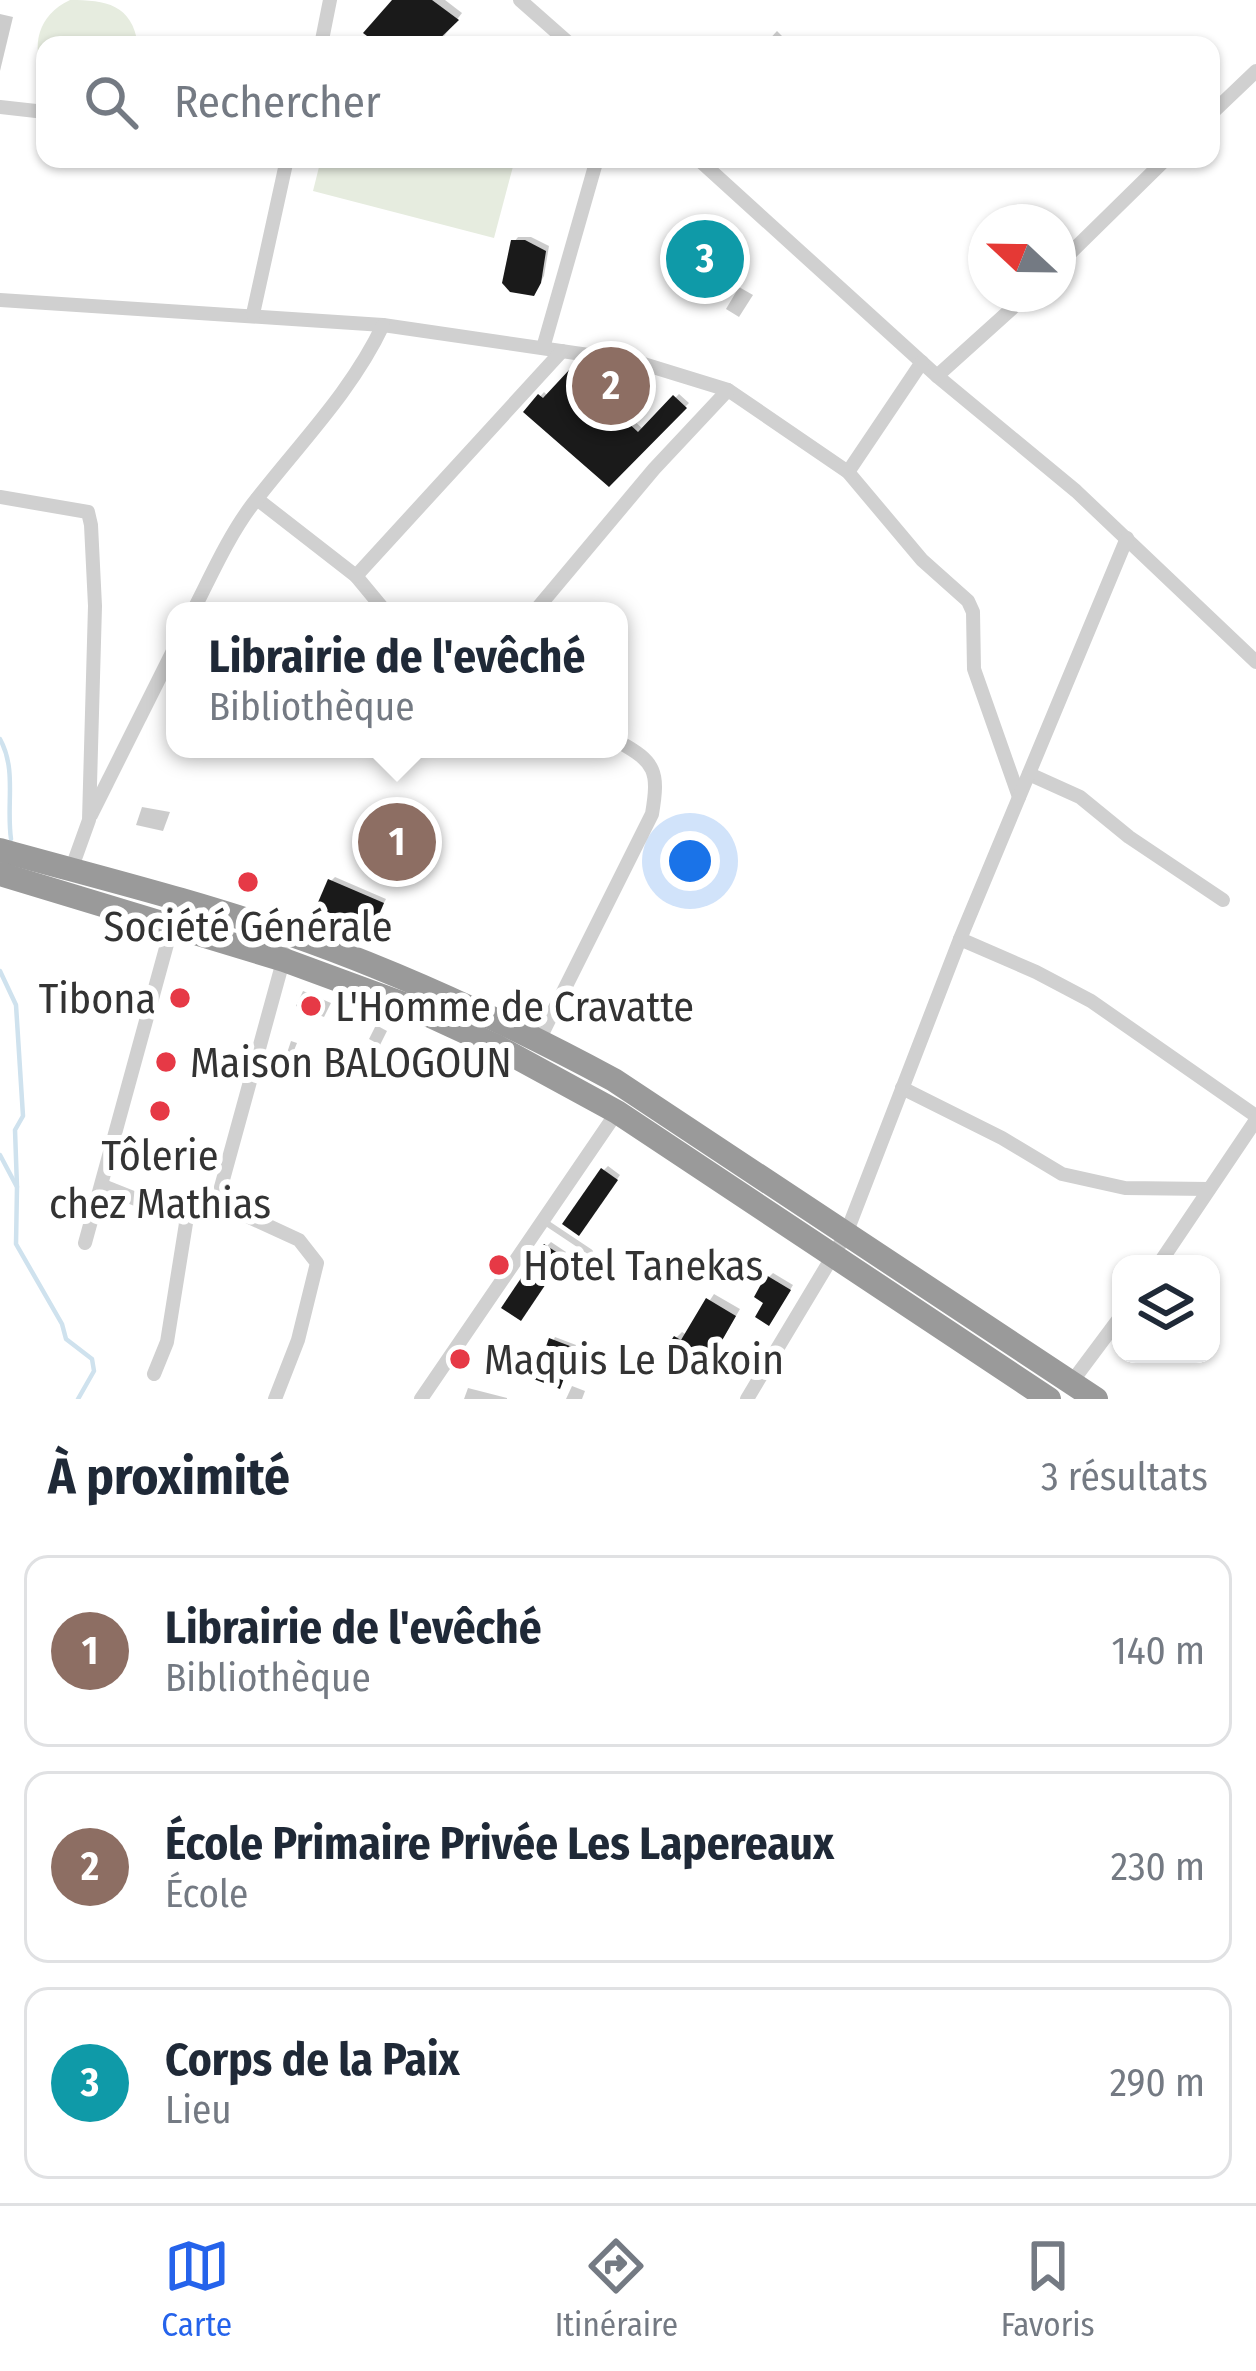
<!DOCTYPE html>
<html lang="fr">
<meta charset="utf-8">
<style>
:root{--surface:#fff;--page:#f2f2f3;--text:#1f2937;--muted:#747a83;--line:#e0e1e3;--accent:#2563eb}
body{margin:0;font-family:"Fira Sans Condensed",sans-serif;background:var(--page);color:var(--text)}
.controls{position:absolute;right:36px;bottom:36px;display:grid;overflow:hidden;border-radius:24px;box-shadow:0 3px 9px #0004}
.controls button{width:108px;height:108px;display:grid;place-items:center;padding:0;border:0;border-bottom:3px solid var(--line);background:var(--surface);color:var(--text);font:60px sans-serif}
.compass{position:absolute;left:968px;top:204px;width:108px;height:108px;border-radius:50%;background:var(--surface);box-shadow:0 3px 9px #0004;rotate:292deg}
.you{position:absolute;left:690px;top:861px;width:42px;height:42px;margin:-30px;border:9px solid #fff;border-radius:50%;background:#1a73e8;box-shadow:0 0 0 18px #1a73e833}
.badge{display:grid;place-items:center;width:78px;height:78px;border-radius:50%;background:var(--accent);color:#fff;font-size:39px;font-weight:700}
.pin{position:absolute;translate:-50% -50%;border:6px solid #fff;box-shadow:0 3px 12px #0006}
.popup{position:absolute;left:166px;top:602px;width:462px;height:156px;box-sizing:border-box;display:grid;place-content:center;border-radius:24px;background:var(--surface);filter:drop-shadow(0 3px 9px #0005);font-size:39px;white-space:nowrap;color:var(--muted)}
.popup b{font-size:45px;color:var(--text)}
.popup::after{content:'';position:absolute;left:50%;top:100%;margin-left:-24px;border:24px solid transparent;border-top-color:var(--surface)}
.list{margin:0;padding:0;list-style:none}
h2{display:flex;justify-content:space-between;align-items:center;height:156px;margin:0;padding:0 48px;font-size:51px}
h2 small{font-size:39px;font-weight:400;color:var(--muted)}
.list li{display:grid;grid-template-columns:78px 1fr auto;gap:36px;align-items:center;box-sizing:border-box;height:192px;margin:0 24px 24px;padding:0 24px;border:3px solid var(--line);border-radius:24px}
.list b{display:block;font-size:45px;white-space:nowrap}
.list p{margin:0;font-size:39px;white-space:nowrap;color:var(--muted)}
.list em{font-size:39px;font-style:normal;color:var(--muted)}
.icon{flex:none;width:66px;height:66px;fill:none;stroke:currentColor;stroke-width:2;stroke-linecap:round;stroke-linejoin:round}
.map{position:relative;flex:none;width:1256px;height:1399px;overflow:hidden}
.search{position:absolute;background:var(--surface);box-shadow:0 3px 9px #0004;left:36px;right:36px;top:36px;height:132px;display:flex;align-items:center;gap:30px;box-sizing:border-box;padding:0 42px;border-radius:24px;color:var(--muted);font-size:45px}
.sheet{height:804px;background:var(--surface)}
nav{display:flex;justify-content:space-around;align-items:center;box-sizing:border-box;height:168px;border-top:3px solid var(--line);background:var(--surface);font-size:33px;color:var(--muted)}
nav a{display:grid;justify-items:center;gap:6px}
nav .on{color:var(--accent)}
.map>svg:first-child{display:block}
.green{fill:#e6ecdf}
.shadow{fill:#0003}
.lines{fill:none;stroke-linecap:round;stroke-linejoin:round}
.stream{stroke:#cfe2ee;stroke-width:4.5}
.building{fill:#1a1a1a}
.lane{stroke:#d0d0d0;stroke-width:6}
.street{stroke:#d0d0d0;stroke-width:14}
.highway{stroke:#9a9a9a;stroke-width:24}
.poi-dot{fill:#e63946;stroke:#fff;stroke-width:4.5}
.labels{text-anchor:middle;stroke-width:12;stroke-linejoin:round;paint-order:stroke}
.poi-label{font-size:42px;fill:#333;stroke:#fff;text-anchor:start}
</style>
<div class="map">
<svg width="1256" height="1399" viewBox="0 0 1256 1399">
<rect width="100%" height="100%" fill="#fff"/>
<g class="green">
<path d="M70 0C106 0 132 4 138 45H45V76C30 46 38 15 70 0Z"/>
<polygon points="321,159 515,159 494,238 313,191"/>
</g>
<g class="shadow">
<polygon points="392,0 445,0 462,13 437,45 386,45"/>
<polygon points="0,14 13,17 0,71"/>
<polygon points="777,31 782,36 774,45 764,45"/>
<polygon points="518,237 531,237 549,246 544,276 537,288 514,242"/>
<polygon points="739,287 753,295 739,317 726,309"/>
<polygon points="576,367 644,430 679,394 689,403 609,483 527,411 544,392 548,396"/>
<polygon points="142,807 170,812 163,831 136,825"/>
<polygon points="406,811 421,818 397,865 400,817"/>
<polygon points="335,877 386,899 371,928 331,881"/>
<polygon points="303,991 331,1003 324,1017 296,1006"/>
<polygon points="376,1025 387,1031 380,1045 369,1039"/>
<polygon points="291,1041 297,1043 291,1058 286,1056"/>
<polygon points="608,1166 620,1175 583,1228 604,1170"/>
<polygon points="551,1242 566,1252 524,1314 547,1246"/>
<polygon points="773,1273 793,1285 773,1318 767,1302 769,1277"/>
<polygon points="714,1294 740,1309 715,1352 724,1357 719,1365 676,1338 682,1332 687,1335"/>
<polygon points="555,1337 576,1345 562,1382 525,1355 528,1352 545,1358"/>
<polygon points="572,1386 585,1391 582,1399 566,1399"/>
<polygon points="468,1388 507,1398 507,1399 464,1399"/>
</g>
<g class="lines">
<g class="stream">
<path d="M0 739C17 770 6 804 11 839"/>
<polyline points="0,971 16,1005 23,1116 15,1130 17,1187"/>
<polyline points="0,1155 17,1187 16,1244 62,1324 66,1339 92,1359 94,1371 78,1399"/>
</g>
</g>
<g class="building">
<polygon points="392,0 432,0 459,20 433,45 379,45 363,33"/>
<polygon points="698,238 722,245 711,280 688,273"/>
<polygon points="511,240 525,240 546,251 541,283 534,296 510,292 502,283"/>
<polygon points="570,369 638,432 673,395 687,408 609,487 523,412 538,394 543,398"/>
<polygon points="397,816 417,824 398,869 378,861"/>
<polygon points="328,879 384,903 372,931 316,907"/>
<polygon points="601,1168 618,1180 579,1236 562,1224"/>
<polygon points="544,1244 564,1257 521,1321 501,1308"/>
<polygon points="766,1275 791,1290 769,1326 755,1317 763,1303 754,1297"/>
<polygon points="706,1298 736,1316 712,1358 720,1364 714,1375 705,1369 702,1375 671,1356 674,1351 667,1347 674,1336 681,1340"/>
<polygon points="549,1338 575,1348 560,1389 515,1372 523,1353 541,1361"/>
</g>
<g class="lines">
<polyline class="lane" points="545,1222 590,1252"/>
<g class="street">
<polyline points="520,0 571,45"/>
<polyline points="321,45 330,0"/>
<polyline points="0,107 45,112"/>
<polyline points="1211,114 1256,71"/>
<polyline points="698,159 937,376 1076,491 1256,662"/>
<polyline points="1058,265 1166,159"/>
<polyline points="0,300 383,325 637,362 728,390 848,472 922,560 968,601 973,612 974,669 1019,797"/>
<polyline points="253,314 287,159"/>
<polyline points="543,348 597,159"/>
<polyline points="937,376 1028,294"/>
<polyline points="848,472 922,362"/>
<polyline points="0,497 88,512 91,525 95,606 89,820 71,870"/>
<polyline points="257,499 356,576 385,611"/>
<polyline points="356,576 562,351"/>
<path d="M193 611C211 576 228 537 252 505 297 446 351 393 383 325"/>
<polyline points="535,611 654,469 728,390"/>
<polyline points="1029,774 1080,797 1129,837 1223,900"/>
<polyline points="91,815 175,647"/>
<polyline points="960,939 1036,972 1091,1001 1256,1116"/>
<path d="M539 1040 652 814C659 772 656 762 619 742"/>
<polyline points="902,1088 1002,1138 1062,1174 1125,1188 1209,1189"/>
<polyline points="103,1186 181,1217 199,1212 221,1197"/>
<polyline points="85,1243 172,926"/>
<polyline points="1159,1264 1256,1120"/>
<polyline points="154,1374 167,1342 187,1217"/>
<polyline points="1071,1383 1121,1316"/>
<polyline points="275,1399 298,1340 317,1263 299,1240 225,1206 221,1187 285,954"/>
<polyline points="421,1399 617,1112"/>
<polyline points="747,1399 846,1234 960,939 1127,538"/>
</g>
<g class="highway">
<path d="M0 850C97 877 195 901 289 934 401 973 510 1024 614 1080L1096 1399"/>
<polyline points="0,874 284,960 409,1006 498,1047 617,1112 1049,1399"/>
</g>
</g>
<g class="poi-dot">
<circle cx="248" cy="882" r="12"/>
<circle cx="180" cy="998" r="12"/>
<circle cx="311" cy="1006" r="12"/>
<circle cx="166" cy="1062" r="12"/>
<circle cx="160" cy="1111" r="12"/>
<circle cx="499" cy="1265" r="12"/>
<circle cx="460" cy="1359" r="12"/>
</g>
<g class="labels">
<g class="poi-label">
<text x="248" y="941" text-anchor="middle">Société Générale</text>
<text x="156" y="1013" text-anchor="end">Tibona</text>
<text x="335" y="1021">L'Homme de Cravatte</text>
<text x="190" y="1077">Maison BALOGOUN</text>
<text x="160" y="1170" text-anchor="middle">Tôlerie<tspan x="160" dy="48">chez Mathias</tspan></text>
<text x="523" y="1280">Hotel Tanekas</text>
<text x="484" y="1374">Maquis Le Dakoin</text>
</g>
</g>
</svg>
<div class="controls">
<button><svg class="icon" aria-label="layers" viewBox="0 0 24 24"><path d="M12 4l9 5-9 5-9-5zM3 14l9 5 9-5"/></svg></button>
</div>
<svg class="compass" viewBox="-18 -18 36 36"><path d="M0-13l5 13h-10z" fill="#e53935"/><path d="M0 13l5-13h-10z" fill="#747a83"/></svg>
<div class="you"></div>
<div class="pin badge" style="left:397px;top:842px;background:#8d6e63">1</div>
<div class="popup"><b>Librairie de l'evêché</b>Bibliothèque</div>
<div class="pin badge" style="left:611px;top:386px;background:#8d6e63">2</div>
<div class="pin badge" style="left:705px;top:259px;background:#0f9aa8">3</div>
<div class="search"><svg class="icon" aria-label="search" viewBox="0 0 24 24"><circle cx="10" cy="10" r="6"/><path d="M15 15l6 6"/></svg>Rechercher</div>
</div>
<section class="sheet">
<h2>À proximité<small>3 résultats</small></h2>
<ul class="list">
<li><span class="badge" style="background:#8d6e63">1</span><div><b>Librairie de l'evêché</b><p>Bibliothèque</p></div><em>140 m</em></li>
<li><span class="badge" style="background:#8d6e63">2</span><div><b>École Primaire Privée Les Lapereaux</b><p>École</p></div><em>230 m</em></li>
<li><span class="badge" style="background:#0f9aa8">3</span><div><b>Corps de la Paix</b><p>Lieu</p></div><em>290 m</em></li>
</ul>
</section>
<nav>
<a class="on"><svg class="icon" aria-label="map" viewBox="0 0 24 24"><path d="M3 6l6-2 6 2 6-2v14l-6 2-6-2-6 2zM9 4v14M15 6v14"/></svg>Carte</a>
<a><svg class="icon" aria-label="directions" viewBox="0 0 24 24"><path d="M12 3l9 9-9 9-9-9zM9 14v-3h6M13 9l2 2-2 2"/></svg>Itinéraire</a>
<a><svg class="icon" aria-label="saved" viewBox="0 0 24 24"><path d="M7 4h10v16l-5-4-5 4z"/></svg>Favoris</a>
</nav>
